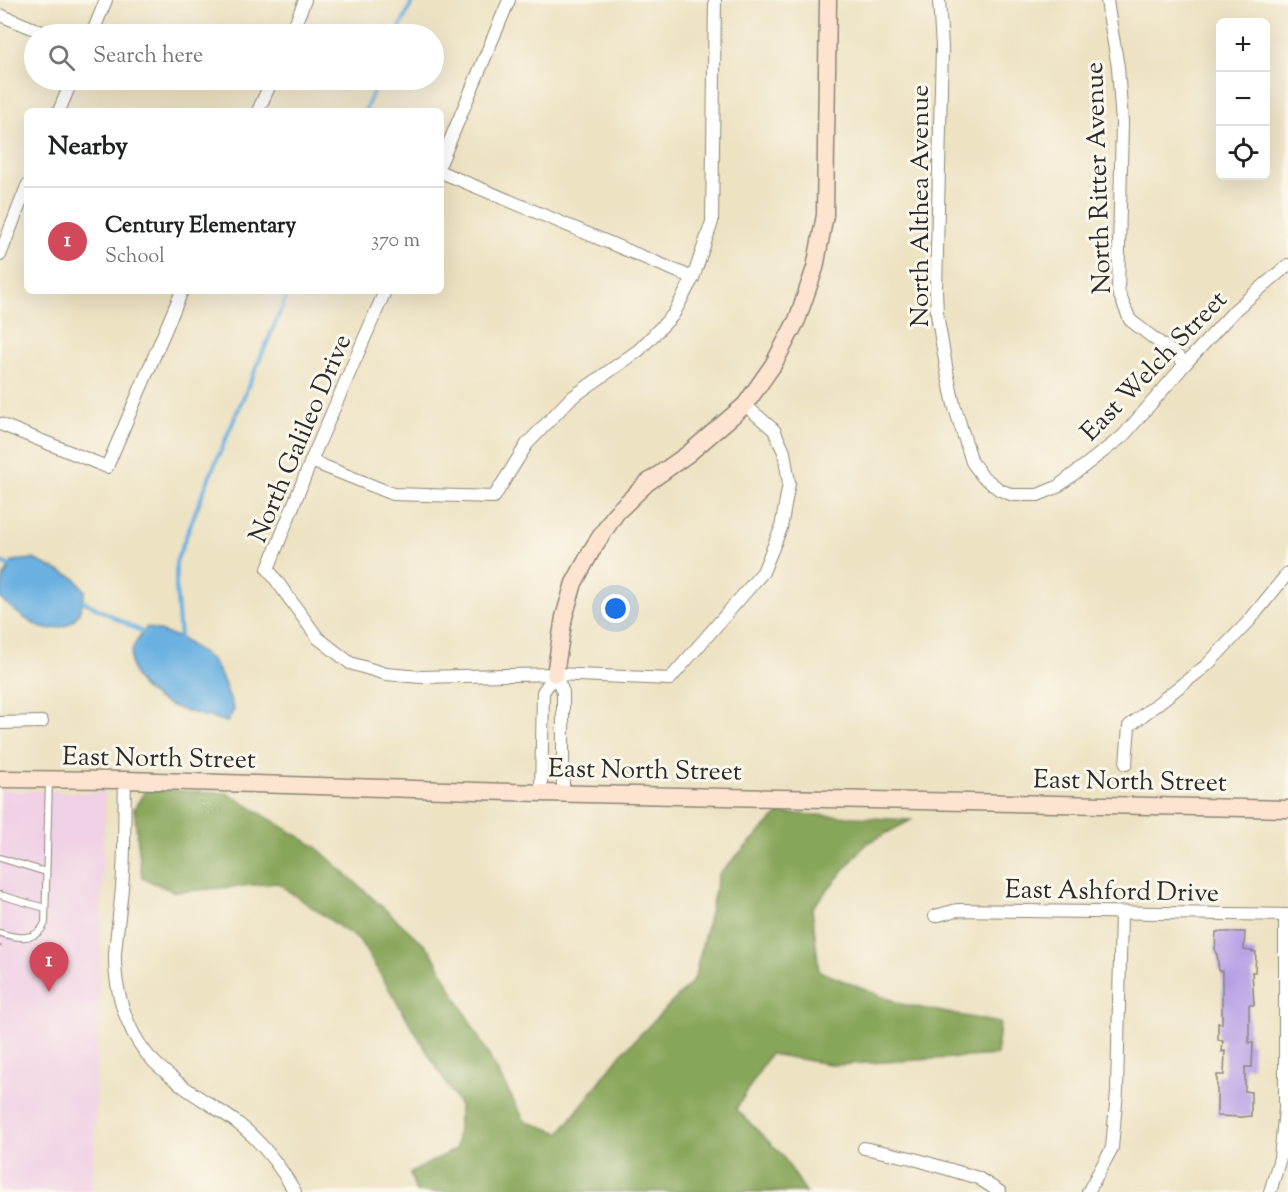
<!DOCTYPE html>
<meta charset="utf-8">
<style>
:root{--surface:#fff;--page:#f2f2f2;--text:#202124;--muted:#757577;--line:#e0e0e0;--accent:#d1495b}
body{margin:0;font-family:"Sorts Mill Goudy",serif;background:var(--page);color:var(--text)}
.controls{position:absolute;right:18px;top:18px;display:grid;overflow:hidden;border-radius:9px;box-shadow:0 6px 24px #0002}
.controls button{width:54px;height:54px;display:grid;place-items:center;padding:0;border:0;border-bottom:2px solid var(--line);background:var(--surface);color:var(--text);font:30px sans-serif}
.you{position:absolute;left:616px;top:609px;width:21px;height:21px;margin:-15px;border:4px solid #fff;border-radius:50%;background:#1a73e8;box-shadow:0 0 0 9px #1a73e833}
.badge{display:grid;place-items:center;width:39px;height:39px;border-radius:50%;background:var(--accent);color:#fff;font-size:20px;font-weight:700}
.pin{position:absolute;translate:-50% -50px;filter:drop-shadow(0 2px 3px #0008)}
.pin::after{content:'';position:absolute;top:32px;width:21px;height:18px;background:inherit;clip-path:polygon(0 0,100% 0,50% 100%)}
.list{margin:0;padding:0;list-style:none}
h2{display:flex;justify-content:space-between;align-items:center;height:78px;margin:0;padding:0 24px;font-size:26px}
h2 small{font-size:20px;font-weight:400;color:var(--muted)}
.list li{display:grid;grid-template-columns:39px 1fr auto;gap:18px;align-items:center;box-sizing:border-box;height:108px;padding:0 24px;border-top:2px solid var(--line)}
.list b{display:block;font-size:22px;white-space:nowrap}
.list p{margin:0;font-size:20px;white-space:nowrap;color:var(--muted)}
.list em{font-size:20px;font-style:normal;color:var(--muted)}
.icon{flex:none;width:33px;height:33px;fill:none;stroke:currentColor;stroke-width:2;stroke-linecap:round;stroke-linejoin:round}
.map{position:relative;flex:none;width:1288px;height:1192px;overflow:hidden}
.search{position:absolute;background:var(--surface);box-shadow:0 6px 24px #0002;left:24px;top:24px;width:420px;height:66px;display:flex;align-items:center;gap:15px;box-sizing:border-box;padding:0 21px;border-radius:33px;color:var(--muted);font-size:22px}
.panel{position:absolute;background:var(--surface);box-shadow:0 6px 24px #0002;left:24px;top:108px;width:420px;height:186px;border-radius:9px}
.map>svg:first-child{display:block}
.built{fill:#f0d0e5}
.forest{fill:#88a65a;stroke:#5a6842;stroke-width:1.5}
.water{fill:#6bb1e1;stroke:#4b6e86;stroke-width:1.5}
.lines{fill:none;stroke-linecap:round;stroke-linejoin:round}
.stream{stroke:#6bb1e1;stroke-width:4}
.building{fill:#b39be5}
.lane-casing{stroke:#8c8676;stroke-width:8}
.street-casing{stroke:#8c8676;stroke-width:14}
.secondary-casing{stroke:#8c8676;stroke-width:19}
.path{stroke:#8c8676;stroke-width:2;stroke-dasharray:1.5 4.5;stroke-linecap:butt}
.lane{stroke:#fff;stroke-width:6}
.street{stroke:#fff;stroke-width:12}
.secondary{stroke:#fde4d0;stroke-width:16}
.labels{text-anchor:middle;stroke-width:6;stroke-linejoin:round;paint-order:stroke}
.street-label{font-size:26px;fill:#2b2b2b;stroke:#fbf7ec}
</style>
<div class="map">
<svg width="1288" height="1192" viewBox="0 0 1288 1192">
<rect width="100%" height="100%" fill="#fbf7ec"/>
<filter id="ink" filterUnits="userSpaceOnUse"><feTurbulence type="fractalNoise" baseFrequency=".0167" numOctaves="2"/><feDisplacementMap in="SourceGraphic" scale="12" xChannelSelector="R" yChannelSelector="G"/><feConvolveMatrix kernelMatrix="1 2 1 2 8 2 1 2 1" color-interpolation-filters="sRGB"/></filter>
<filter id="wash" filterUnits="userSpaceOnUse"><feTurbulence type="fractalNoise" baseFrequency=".008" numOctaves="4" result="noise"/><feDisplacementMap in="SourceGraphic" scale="24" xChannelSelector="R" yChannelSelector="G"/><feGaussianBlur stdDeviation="1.35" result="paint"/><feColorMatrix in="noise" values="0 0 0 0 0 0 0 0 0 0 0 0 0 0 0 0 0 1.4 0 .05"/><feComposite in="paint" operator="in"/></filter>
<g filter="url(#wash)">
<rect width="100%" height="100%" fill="#ede2c2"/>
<polygon class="built" points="0,790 105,793 93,1192 0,1192"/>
<polygon class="forest" points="146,789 227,793 315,846 430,950 525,1121 560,1133 621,1054 694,980 719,874 779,813 911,820 866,844 812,908 819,971 901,1004 1000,1023 997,1055 835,1065 770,1054 736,1109 782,1155 806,1192 416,1192 410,1173 456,1149 460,1106 360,941 277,883 175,892 142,878 134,809"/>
<g class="water">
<path d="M33 559 75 578 85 591C81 610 78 625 56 628 53 628 50 630 47 629 33 627 10 607 0 598L4 576 13 561Z"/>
<path d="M147 627 180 638 212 660 222 678 234 710 227 722C196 713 154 708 136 678 131 669 129 661 132 651 134 643 142 634 147 627Z"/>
</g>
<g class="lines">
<g class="stream">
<polyline points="397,34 413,0"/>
<polyline points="365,111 378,80"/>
<polyline points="0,562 11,566"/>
<polyline points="83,601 146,634"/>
<polyline points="180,638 176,587 176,562 206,485 289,291"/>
</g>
</g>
<g id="blocks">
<polygon class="building" points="1216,932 1245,932 1244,950 1256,952 1255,972 1252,972 1254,1005 1249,1005 1249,1043 1253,1043 1252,1067 1245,1067 1245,1091 1251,1092 1251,1116 1242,1117 1217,1116 1217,1075 1224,1075 1225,1051 1222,1052 1223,1041 1218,1040 1218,1023 1222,1024 1222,971 1219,971 1217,955 1215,951"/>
</g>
</g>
<g filter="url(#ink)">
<use href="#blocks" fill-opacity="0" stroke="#8c8676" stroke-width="1.5"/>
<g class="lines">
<defs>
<g id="lane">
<polyline points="0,858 46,872"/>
<polyline points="0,895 45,908"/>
<path d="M0 933C16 938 37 942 45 923L49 780"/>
</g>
<g id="street">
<polyline points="939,0 942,47 936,290 937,314 947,372 954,405 972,462 982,476 1000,490 1013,495 1038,495 1057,487 1123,436 1186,363 1236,309 1288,265"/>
<polyline points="1107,0 1109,14 1118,67 1122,123 1118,291 1130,320 1186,363"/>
<polyline points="0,15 47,34"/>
<polyline points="92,34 106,0"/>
<polyline points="291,34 305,0"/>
<polyline points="59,111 72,80"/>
<polyline points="258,111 272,80"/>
<polyline points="441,162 509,0"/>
<polyline points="441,172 693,278"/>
<polyline points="0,255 27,186"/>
<polyline points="385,291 311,461 268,569 318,638 350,663 386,674 421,677 555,674 670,679 763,572 781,528 789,483 784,452 774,430 745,405"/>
<polyline points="0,424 107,467 182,291"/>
<polyline points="311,461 393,494 494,497 527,444 570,399 639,350 673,315 693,278 712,222 715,0"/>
<polyline points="555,674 563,692 563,793"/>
<polyline points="0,723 42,722"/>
<polyline points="1126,764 1129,726 1207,665 1249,621 1288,573"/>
<path d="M125 780C124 811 125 842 123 872 122 899 117 927 115 954 114 988 125 1026 146 1053 155 1065 168 1074 180 1084 199 1099 221 1110 240 1125 264 1144 280 1166 295 1192"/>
<polyline points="541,793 543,692 555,674"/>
<polyline points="935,916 957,910 1288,915"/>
<polyline points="864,1148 911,1158 978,1178 1000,1192"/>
<polyline points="1088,1192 1112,1148 1117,1092 1121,913"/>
<polyline points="1270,1192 1280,1158 1285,1109 1285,915"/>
</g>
<g id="secondary">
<polyline points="555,674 564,617 574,583 593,548 616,513 647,483 688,454 745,405 773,365 797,320 815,268 825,215 828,0"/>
<polyline points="0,779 125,780 541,793 1288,809"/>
</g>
</defs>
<use href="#lane" class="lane-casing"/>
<use href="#street" class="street-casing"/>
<use href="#secondary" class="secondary-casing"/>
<polyline class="path" points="0,946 4,947"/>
<use href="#lane" class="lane"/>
<use href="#street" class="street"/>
<use href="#secondary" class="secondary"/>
</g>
</g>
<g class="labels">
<g class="street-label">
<text transform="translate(1097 178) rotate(-92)" y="9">North Ritter Avenue</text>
<text transform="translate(919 206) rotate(-90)" y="9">North Althea Avenue</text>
<text transform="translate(1153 365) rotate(-46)" y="9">East Welch Street</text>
<text transform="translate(299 438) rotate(-67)" y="9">North Galileo Drive</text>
<text transform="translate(159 757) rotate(1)" y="9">East North Street</text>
<text transform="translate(645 769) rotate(1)" y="9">East North Street</text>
<text transform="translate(1130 780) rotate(1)" y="9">East North Street</text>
<text transform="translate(1112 890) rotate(1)" y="9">East Ashford Drive</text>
</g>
</g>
</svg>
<div class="controls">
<button>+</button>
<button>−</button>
<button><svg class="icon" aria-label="locate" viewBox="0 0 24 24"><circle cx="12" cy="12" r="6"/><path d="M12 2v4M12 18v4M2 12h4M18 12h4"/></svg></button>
</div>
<div class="you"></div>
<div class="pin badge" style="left:49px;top:992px">1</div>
<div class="search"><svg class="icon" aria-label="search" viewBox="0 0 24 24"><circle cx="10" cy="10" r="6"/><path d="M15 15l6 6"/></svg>Search here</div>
<section class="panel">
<h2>Nearby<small></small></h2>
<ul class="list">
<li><span class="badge">1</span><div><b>Century Elementary</b><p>School</p></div><em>370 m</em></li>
</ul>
</section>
</div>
